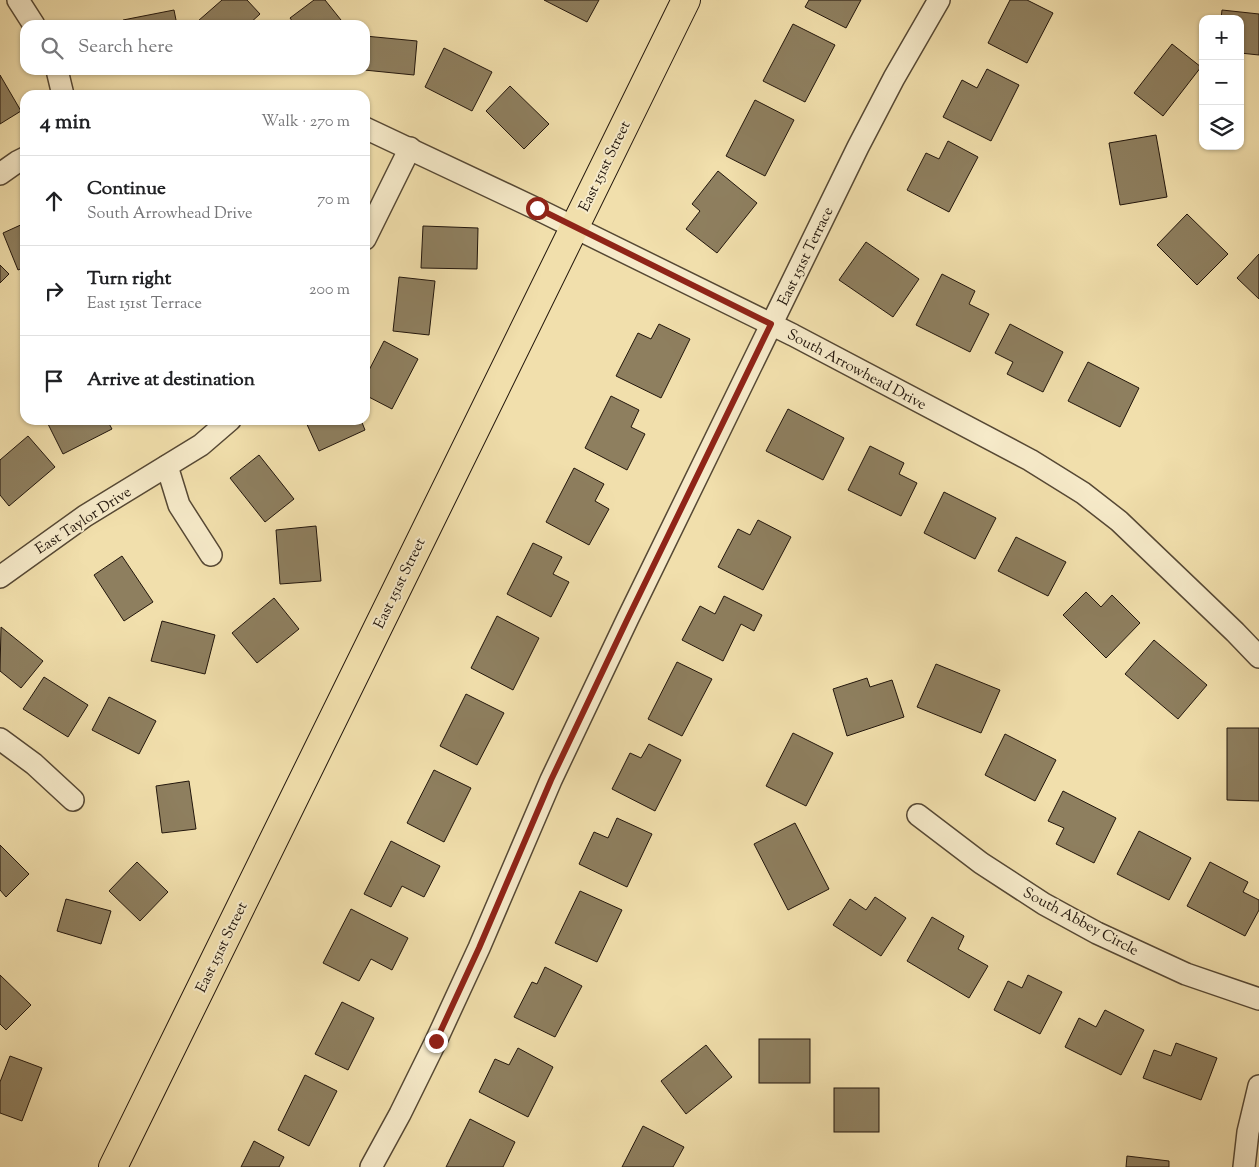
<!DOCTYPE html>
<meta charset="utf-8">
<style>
:root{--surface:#fff;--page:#f6f6f6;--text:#202124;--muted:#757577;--line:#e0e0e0}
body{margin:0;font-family:"Sorts Mill Goudy",serif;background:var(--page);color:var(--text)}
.controls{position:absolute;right:15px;top:15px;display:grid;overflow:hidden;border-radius:10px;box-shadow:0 1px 4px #0004}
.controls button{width:45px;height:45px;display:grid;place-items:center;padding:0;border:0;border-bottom:1px solid var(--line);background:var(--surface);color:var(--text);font:25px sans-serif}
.stop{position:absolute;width:15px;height:15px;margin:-11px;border:4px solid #8f2418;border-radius:50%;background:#fff}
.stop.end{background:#8f2418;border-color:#fff;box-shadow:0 1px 5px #0008}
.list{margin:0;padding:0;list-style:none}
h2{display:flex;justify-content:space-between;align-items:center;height:65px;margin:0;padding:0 20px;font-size:21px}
h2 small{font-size:16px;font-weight:400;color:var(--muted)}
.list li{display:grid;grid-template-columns:32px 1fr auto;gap:15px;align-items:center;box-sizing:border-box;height:90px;padding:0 20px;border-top:1px solid var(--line)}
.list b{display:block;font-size:19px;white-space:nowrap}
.list p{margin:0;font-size:16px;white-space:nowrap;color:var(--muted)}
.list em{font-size:16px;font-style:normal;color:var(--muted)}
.icon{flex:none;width:28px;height:28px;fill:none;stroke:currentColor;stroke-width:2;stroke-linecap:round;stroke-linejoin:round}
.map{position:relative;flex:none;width:1259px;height:1167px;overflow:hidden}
.search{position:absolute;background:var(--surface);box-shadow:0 1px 4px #0004;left:20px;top:20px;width:350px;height:55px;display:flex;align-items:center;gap:12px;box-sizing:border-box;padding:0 18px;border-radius:15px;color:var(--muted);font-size:19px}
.panel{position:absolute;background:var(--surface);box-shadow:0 1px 4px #0004;left:20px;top:90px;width:350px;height:335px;border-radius:15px}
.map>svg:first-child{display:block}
.building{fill:#8e7f5f;stroke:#22160c}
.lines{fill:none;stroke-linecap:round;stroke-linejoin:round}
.minor-casing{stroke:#564834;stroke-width:24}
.primary-casing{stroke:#22160c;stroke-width:30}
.minor{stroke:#f6eac9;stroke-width:21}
.primary{stroke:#f1dfac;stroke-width:28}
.route{stroke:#8f2418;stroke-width:6}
.labels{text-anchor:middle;stroke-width:4;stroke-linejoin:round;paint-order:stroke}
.street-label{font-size:15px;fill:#22160c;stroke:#f6eac9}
</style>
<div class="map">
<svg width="1259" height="1167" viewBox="0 0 1259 1167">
<rect width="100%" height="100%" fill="#f1dfac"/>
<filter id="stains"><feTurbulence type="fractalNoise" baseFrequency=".004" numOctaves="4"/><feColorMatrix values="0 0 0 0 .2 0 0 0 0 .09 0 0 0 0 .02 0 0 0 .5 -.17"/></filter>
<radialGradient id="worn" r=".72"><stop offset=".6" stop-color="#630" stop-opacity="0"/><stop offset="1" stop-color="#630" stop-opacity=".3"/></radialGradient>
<g class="building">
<polygon points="222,0 247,0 260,14 248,25 201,25 198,21"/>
<polygon points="314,0 325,0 345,25 295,25 290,18"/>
<polygon points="544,0 599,0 587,22"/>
<polygon points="809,0 861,0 846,28 805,7"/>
<polygon points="1010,0 1027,0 1053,13 1027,63 988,43"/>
<polygon points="174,10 177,25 124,25 123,20"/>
<polygon points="1222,10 1259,14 1259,55 1240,53 1240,19 1221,19"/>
<polygon points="793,24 835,45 805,102 763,81"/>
<polygon points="365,36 417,41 414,75 364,70"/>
<polygon points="1172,44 1201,67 1163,116 1134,93"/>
<polygon points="444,48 492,72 472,111 425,87"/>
<polygon points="987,69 1019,85 991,141 943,117 962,80 977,88"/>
<polygon points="0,75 21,111 0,124"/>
<polygon points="510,86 549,124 524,149 486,111"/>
<polygon points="755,100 794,120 765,176 726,156"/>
<polygon points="1156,135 1167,197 1120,205 1109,143"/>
<polygon points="948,141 978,157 949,212 907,190 926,153 939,159"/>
<polygon points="718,171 757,203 717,253 686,229 700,211 692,204"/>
<polygon points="1187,214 1228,254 1197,285 1157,245"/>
<polygon points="25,223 25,267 18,270 3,233"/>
<polygon points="423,226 478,228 477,269 421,268"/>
<polygon points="866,242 919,279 893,317 839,280"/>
<polygon points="1259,254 1259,299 1237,278"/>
<polygon points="0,265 9,274 0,283"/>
<polygon points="942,274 975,291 969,304 989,314 970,352 916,325"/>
<polygon points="399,277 435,281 429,335 393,331"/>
<polygon points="659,324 690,339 661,398 616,376 638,333 651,339"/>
<polygon points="1010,324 1063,352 1043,392 1007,374 1013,362 995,353"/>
<polygon points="384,341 418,359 392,409 365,395 365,378"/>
<polygon points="1088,362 1139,388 1120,427 1068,401"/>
<polygon points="611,396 639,410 631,427 645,434 627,470 585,448"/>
<polygon points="788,409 844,438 823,480 766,451"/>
<polygon points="46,420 107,420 112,429 63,454"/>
<polygon points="305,420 361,420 365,430 319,451"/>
<polygon points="28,436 55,467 9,506 0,495 0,460"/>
<polygon points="870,446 904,463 899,474 917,483 901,516 848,490"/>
<polygon points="259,455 294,499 265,522 230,478"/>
<polygon points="574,468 604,484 595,501 609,509 589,545 546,522"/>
<polygon points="944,492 996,518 975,559 924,533"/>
<polygon points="758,520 791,537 763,590 718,567 738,529 750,535"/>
<polygon points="316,526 321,581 280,584 276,530"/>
<polygon points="1016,537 1066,562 1048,596 998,571"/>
<polygon points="533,543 562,557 553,574 569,582 551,617 507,594"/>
<polygon points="122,556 153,602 124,621 94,575"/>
<polygon points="1086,592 1101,607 1112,595 1140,623 1106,658 1063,615"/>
<polygon points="724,596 762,615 754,631 741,624 723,661 682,640 700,606 715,614"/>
<polygon points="274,598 299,629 257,663 232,633"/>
<polygon points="497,616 539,638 513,690 471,668"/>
<polygon points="162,621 215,635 205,674 151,661"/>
<polygon points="1,627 43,661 21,688 0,671"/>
<polygon points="1154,640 1207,685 1178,719 1125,674"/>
<polygon points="677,662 712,679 682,736 648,719"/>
<polygon points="936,664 1000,690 981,733 917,707"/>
<polygon points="44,677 88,705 68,737 23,709"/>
<polygon points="867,678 870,687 892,680 904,717 847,736 833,689"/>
<polygon points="466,694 504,713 477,765 440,746"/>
<polygon points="109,697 156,721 139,754 92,730"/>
<polygon points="1227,728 1259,728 1259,801 1227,800"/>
<polygon points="793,733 833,753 806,806 766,786"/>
<polygon points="1005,734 1056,760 1035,801 985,775"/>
<polygon points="649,744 681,760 655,811 612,789 630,753 641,758"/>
<polygon points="434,770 471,788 444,842 407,823"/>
<polygon points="189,781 196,829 162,833 156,786"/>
<polygon points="1063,791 1116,818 1094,863 1056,844 1064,828 1048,821"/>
<polygon points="617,818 652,834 627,887 579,864 594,832 608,838"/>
<polygon points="795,823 829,889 788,910 754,844"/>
<polygon points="1139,831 1191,858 1169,900 1117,874"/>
<polygon points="391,841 440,866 424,897 402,886 391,907 364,894"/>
<polygon points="0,845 29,874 6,897 0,890"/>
<polygon points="137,862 168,892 140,921 109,891"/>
<polygon points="1210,862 1248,882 1243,892 1259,900 1259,910 1245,936 1187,906"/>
<polygon points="580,891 622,910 597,962 555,943"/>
<polygon points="875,897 906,918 881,956 833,925 850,899 866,910"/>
<polygon points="66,899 111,911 101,944 57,931"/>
<polygon points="351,909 408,938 392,970 371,959 359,981 323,963"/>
<polygon points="932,917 964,936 958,949 988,966 969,998 907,961"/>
<polygon points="545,967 582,986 555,1037 514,1017 532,982 537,984"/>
<polygon points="0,975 31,1005 6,1030 0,1024"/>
<polygon points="1028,975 1062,992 1040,1034 994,1010 1008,981 1022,988"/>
<polygon points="342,1002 374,1018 348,1070 315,1054"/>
<polygon points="1105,1010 1144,1030 1121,1075 1065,1047 1079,1018 1096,1027"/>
<rect x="759" y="1039" width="51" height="44"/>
<polygon points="1176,1043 1217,1058 1201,1100 1143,1078 1154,1050 1171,1056"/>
<polygon points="706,1045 732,1077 686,1114 661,1081"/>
<polygon points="518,1048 553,1067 528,1117 479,1092 495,1059 509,1065"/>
<polygon points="10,1056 42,1068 22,1121 0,1113 0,1082"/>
<polygon points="305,1075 337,1091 309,1146 278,1130"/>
<rect x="834" y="1088" width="45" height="44"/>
<polygon points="470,1119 515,1142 503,1167 446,1167"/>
<polygon points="643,1126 684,1147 673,1167 622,1167"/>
<polygon points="254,1141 284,1157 279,1167 241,1167"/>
<polygon points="1127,1156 1169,1161 1169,1167 1126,1167"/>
</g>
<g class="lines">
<defs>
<g id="minor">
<polyline points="18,0 34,25"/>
<polyline points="57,70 63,95"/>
<polyline points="365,128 537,209 793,335 1030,460 1083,493 1119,521 1235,632 1259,657"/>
<polyline points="0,174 17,162 25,158"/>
<polyline points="365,239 410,148"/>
<polyline points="167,466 179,505 211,555"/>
<polyline points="0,577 85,516 201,445 230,420"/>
<polyline points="0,739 34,764 73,800"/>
<polyline points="918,815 981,863 1044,904 1097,933 1186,974 1259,999"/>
<polyline points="371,1167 400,1114 436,1041 479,948 551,780 628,618 858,147 894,78 939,0"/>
<polyline points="1244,1167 1248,1132 1259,1086"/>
</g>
<polyline id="primary" points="113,1167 686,0"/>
</defs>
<use href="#minor" class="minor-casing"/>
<use href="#primary" class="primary-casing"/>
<use href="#minor" class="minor"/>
<use href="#primary" class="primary"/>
</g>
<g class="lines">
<polyline class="route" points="436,1041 479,948 551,780 628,618 771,324 537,208"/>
</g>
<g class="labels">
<g class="street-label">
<text transform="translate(604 166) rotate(-64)" y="5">East 151st Street</text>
<text transform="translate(805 256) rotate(-64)" y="5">East 151st Terrace</text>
<text transform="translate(857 369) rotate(28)" y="5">South Arrowhead Drive</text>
<text transform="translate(83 520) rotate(-33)" y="5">East Taylor Drive</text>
<text transform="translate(399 583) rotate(-64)" y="5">East 151st Street</text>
<text transform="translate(1081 921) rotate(28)" y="5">South Abbey Circle</text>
<text transform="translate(221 947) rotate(-64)" y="5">East 151st Street</text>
</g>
</g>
<rect width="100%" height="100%" filter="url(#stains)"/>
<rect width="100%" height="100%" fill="url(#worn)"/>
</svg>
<div class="controls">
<button>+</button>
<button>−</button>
<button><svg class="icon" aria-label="layers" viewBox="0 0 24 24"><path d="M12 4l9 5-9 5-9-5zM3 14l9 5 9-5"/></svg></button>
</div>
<div class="stop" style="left:537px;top:208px"></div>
<div class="stop end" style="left:436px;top:1041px"></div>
<div class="search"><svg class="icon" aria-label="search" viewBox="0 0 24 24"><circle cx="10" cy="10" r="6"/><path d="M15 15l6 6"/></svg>Search here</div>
<section class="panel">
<h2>4 min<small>Walk · 270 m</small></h2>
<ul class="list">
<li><svg class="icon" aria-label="ahead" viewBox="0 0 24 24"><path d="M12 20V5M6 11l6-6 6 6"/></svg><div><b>Continue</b><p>South Arrowhead Drive</p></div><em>70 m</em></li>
<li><svg class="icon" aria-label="right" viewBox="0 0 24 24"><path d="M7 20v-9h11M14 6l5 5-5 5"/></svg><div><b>Turn right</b><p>East 151st Terrace</p></div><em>200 m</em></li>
<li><svg class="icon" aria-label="arrive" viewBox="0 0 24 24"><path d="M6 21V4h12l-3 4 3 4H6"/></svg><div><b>Arrive at destination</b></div></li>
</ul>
</section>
</div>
